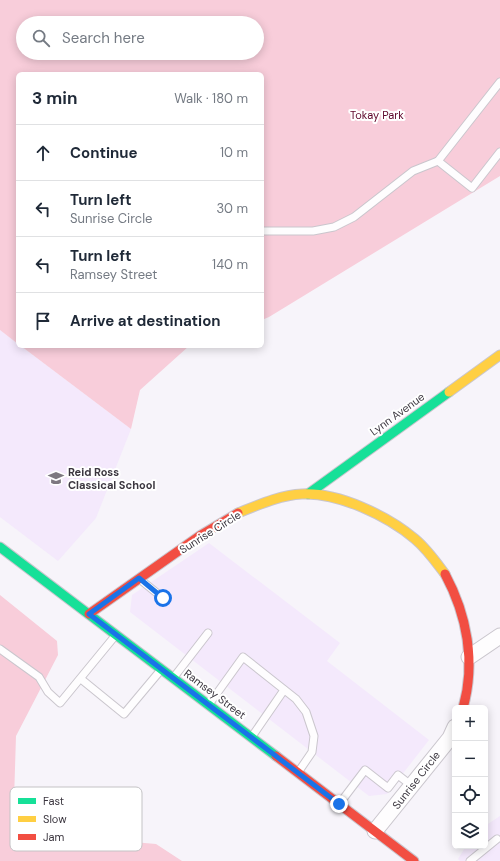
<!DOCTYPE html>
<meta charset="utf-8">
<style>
:root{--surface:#fff;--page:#f2f2f3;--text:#1f2937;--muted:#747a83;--line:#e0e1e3}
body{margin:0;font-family:"DM Sans",sans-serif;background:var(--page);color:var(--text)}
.controls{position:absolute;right:12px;bottom:12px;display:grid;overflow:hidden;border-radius:6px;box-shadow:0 2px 10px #0003}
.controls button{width:36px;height:36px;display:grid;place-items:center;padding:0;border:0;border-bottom:1px solid var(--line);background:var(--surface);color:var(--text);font:20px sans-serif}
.stop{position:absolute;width:12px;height:12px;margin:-9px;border:3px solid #1a73e8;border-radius:50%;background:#fff}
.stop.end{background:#1a73e8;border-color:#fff;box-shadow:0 1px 4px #0008}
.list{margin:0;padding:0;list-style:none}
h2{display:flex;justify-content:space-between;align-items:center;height:52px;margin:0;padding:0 16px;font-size:17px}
h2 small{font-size:13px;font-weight:400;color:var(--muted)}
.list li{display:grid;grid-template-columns:26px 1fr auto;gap:12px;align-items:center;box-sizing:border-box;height:56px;padding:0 16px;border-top:1px solid var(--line)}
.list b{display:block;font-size:15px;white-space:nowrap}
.list p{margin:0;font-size:13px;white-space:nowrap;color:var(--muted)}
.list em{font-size:13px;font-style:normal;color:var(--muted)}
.icon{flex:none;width:22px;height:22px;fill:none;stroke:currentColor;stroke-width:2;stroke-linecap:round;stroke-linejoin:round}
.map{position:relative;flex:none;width:500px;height:861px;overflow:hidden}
.search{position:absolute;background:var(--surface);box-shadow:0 2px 10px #0003;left:16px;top:16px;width:248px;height:44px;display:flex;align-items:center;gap:10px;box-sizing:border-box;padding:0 14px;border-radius:22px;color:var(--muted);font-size:15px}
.panel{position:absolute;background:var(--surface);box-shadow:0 2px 10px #0003;left:16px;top:72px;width:248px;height:276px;border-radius:6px}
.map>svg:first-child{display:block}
.built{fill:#f4e9fc}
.green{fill:#f8cdda;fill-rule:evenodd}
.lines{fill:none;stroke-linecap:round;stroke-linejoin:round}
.lane-casing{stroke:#cac6cd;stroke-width:9}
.street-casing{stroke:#cac6cd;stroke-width:17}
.fast-casing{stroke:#cac6cd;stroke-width:11}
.slow-casing{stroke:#cac6cd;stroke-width:11}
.jam-casing{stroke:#cac6cd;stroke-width:11}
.lane{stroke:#fefdfe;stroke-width:7}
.street{stroke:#fefdfe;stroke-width:15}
.fast{stroke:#16e098;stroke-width:9}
.slow{stroke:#ffcf43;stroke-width:9}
.jam{stroke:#f24e42;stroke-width:9}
.route{stroke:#1a73e8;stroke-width:5}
.labels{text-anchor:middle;stroke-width:4;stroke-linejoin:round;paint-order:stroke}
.park-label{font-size:11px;fill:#5e052a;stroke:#fff}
.street-label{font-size:11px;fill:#3b363f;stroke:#fff}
.poi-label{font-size:11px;font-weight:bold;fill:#3b363f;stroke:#fff;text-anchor:start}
.key{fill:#fff;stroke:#c4c3c5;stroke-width:1}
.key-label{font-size:11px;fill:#3b363f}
</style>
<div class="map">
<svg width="500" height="861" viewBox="0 0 500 861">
<rect width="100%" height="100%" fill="#f7f4fa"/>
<g class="built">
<polygon points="0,330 18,344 18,346 21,346 131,429 96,518 58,561 0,517"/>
<polygon points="209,543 340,643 327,661 429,740 387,794 369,796 130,612 132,595"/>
<polygon points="500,816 500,861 460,861 458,859 466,846 485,846 485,826"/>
</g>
<g class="green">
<path d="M0 0H500V176L269 317 262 320V74H18V344L0 330ZM23 23H257V53H23Z"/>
<polygon points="21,346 189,346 140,390 131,429"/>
<polygon points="0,595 57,641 58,655 16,736 14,800 43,814 67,801 87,810 93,837 122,841 156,844 182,861 0,861"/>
</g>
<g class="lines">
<defs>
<g id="lane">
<polyline points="500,82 438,161 472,188 500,152"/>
<polyline points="262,231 313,231 334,227 354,217 413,171 438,161"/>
<polyline points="142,581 163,598"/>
<polyline points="0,649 39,677 48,692 60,703 115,636"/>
<polyline points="174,677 208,633"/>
<polyline points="81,679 124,714 160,671"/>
<polyline points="210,703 243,657 296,699 306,712 314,736 312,752 299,771"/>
<polyline points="253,735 284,690"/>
<polyline points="340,803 365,770 388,788 398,775 412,786"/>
<polyline points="470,861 497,839"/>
</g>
<g id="street">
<polyline points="469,657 500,636"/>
<polyline points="375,831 450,738 455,727"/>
</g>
<g id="fast">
<polyline points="308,494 449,392"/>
<polyline points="0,547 276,756"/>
</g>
<g id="slow">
<polyline points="449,392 500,355"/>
<path d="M238 513C258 505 280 495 302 494 338 492 388 516 415 539 427 549 436 562 445 574"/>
</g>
<g id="jam">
<path d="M445 574C467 615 476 662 463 708"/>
<polyline points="89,614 201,535 238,513"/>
<polyline points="276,756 414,861"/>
</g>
</defs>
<use href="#lane" class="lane-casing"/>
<use href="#street" class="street-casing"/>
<use href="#fast" class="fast-casing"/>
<use href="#slow" class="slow-casing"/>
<use href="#jam" class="jam-casing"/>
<use href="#lane" class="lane"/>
<use href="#street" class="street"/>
<use href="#fast" class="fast"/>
<use href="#slow" class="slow"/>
<use href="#jam" class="jam"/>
</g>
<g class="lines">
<polyline class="route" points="163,598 139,578 89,614 339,804"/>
</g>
<defs>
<symbol id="school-bare" viewBox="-9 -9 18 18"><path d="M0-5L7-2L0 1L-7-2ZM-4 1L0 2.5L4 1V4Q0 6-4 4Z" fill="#7d7880" stroke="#fff" stroke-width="2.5" paint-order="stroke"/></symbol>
</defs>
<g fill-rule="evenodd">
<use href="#school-bare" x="45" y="467" width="22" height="22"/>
</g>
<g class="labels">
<g class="park-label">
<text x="377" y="119">Tokay Park</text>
</g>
<g class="street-label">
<text transform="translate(397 414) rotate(-36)" y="4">Lynn Avenue</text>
<text transform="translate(210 532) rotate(-32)" y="4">Sunrise Circle</text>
<text transform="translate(215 694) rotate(37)" y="4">Ramsey Street</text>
<text transform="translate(416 780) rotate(-52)" y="4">Sunrise Circle</text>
</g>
<g class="poi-label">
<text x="68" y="476">Reid Ross<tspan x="68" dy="13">Classical School</tspan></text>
</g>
</g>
<rect x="10" y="787" width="132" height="64" rx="6" class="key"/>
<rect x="18" y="798" width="18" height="6" fill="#16e098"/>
<rect x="18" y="816" width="18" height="6" fill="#ffcf43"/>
<rect x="18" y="834" width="18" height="6" fill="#f24e42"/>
<g class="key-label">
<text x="43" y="805">Fast</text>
<text x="43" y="823">Slow</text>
<text x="43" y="841">Jam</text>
</g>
</svg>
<div class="controls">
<button>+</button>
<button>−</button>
<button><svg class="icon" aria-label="locate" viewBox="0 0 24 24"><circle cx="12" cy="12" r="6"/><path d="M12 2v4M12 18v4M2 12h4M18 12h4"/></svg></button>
<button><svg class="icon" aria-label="layers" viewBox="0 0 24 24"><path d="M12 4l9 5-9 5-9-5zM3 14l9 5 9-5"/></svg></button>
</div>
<div class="stop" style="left:163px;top:598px"></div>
<div class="stop end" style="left:339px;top:804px"></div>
<div class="search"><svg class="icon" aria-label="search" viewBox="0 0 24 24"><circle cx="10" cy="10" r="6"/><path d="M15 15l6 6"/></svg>Search here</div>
<section class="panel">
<h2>3 min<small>Walk · 180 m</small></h2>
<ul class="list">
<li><svg class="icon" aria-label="ahead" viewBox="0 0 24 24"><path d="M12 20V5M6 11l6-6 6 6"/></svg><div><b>Continue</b></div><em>10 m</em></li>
<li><svg class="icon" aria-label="left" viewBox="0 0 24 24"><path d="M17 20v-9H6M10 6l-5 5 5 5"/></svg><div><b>Turn left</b><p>Sunrise Circle</p></div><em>30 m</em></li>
<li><svg class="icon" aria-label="left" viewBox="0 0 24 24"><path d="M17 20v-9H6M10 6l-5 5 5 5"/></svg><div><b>Turn left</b><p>Ramsey Street</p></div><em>140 m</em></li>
<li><svg class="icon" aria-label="arrive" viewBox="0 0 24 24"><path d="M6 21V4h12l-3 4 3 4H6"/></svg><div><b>Arrive at destination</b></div></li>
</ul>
</section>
</div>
